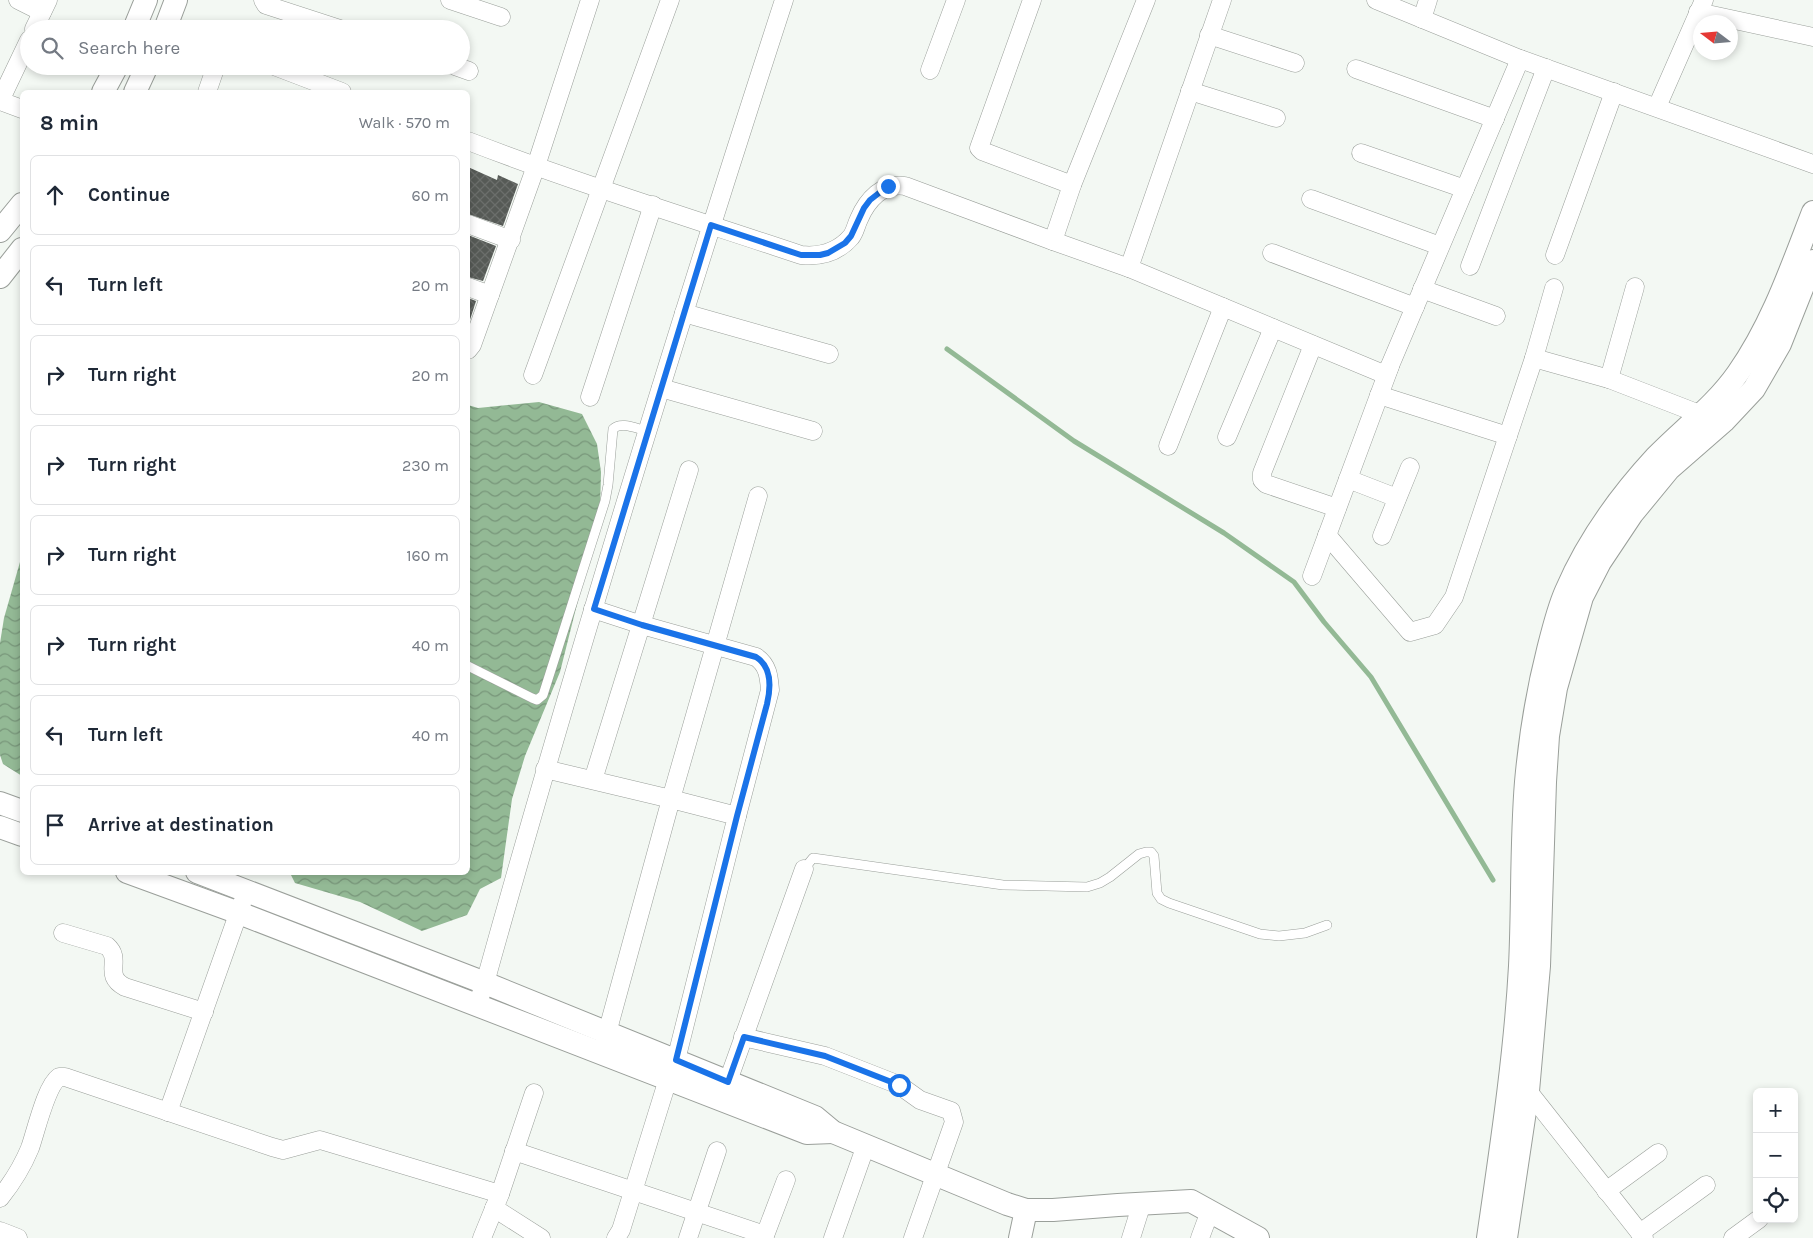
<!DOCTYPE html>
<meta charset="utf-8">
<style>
:root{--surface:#fff;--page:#f6f6f7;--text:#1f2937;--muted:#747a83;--line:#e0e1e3}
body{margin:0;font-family:Karla,sans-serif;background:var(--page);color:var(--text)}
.controls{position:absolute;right:15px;bottom:15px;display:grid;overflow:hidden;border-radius:8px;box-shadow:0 2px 8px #0003}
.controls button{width:45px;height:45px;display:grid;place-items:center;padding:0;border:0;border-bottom:1px solid var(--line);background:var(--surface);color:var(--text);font:25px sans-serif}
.compass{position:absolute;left:1693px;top:15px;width:45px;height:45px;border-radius:50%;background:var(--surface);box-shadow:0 2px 8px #0003;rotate:286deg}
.stop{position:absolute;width:15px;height:15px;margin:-11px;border:4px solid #1a73e8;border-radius:50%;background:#fff}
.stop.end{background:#1a73e8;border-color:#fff;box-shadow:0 1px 5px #0008}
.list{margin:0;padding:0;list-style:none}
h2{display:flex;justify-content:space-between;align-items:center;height:65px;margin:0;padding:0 20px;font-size:21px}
h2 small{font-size:16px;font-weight:400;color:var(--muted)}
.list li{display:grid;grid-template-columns:32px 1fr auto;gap:15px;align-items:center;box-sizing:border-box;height:80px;margin:0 10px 10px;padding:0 10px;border:1px solid var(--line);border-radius:8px}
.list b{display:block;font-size:19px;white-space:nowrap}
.list em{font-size:16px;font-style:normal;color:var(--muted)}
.icon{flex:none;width:28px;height:28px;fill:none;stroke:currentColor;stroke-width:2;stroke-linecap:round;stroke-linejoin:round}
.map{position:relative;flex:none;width:1813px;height:1238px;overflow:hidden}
.search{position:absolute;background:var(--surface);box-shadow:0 2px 8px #0003;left:20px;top:20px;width:450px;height:55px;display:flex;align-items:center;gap:12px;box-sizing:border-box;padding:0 18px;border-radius:28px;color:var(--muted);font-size:19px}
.panel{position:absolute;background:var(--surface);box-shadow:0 2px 8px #0003;left:20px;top:90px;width:450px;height:785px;border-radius:8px}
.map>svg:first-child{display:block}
.water{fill:url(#water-waves)}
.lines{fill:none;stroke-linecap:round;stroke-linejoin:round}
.stream{stroke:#93b995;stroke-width:5}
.building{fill:url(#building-cross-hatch)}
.service-casing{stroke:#9a9f9a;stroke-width:10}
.minor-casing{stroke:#9a9f9a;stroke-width:19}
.tertiary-casing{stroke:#9a9f9a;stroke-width:24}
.service{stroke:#fff;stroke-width:9}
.minor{stroke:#fff;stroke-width:18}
.tertiary{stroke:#fff;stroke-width:22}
.route{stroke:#1a73e8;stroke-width:6}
</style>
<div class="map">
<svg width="1813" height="1238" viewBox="0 0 1813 1238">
<defs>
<pattern id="water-waves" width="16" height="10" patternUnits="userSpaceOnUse" patternTransform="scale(1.25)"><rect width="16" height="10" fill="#93b995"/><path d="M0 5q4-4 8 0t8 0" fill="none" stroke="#78967a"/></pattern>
<pattern id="building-cross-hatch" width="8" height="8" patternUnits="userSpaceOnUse" patternTransform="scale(1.25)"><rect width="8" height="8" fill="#565a56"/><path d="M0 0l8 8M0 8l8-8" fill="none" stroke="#6b6e6b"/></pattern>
</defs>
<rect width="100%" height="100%" fill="#f3f8f3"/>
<g class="water">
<polygon points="539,402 582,414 597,444 601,472 600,513 560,672 525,756 512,799 501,878 480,889 467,915 422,931 360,902 295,883 290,873 468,872 468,405 478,408"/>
<polygon points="22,555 22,776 3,764 0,755 0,643 4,618"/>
</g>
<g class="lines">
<polyline class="stream" points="947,349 1074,441 1224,533 1294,582 1324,622 1371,677 1493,880"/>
</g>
<g class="building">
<polygon points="468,167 497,180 498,175 518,184 503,226 468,214"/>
<polygon points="468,235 496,246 483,281 468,277"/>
<polygon points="468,298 476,301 468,326"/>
</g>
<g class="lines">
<defs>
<g id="service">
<path d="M468 666 532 698 537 700 543 695 605 501 608 485 613 429C621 421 637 429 648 431"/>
<polyline points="804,869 813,858 1003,885 1087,887 1100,883 1110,877 1139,854 1146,852 1151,852 1154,856 1157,893 1161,899 1169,903 1260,934 1279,936 1305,933 1327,925"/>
</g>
<g id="minor">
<polyline points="18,0 42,12"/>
<polyline points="263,0 266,5 340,29"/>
<polyline points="450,0 501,17"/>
<polyline points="1032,0 979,148 982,151 1072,185"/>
<polyline points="1376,0 1520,59 1813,164"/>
<polyline points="1698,12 1813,37"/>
<polyline points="1422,19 1428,0"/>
<polyline points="34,29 48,0"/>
<polyline points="1209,35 1295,63"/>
<polyline points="274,66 342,92"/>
<polyline points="455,66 469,71"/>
<polyline points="1356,69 1495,119"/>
<polyline points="930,70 956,0"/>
<polyline points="1190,91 1276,118"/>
<polyline points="207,92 216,66"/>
<polyline points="0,101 29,40"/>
<polyline points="0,101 22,109"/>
<polyline points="1657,107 1704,0"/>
<path d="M468 141C577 183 690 218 801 255 820 257 838 252 851 237 855 232 856 225 859 219 867 200 883 182 905 186L1053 241 1129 268 1386 375 1520 59"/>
<polyline points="1361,153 1465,189"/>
<polyline points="1311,199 1440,246"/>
<polyline points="468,224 511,240"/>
<polyline points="1053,241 1072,185 1146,0"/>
<polyline points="1272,253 1415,307"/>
<polyline points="1555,255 1614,92"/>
<polyline points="1470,266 1546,68"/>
<polyline points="1129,268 1222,0"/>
<polyline points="468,287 490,295"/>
<polyline points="1422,289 1496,316"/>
<polyline points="684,313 829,354"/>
<polyline points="1313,345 1262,473 1262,480 1266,484 1337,508"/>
<polyline points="468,350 472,345 536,166 590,0"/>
<polyline points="1534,358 1554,288"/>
<polyline points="533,375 670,0"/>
<polyline points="1609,379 1635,287"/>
<polyline points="661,388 813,431"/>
<polyline points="1379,395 1508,436"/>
<polyline points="590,397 653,205"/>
<polyline points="1227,437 1273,328"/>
<polyline points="1168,446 1223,307"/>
<polyline points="1348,479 1397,498"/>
<polyline points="1327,535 1410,632 1435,625 1454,597 1534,358 1609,379 1702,415"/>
<polyline points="1382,536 1410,467"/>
<polyline points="1312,576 1390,366"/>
<path d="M593 609 642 625 756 657C768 665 769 677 770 690L737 816"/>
<polyline points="545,769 671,799 758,496"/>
<polyline points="593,780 689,470"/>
<path d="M63 933 107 946C123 960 102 975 125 987L204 1012"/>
<path d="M477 1005 485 983C577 653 678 326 784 0"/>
<polyline points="743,1037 825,1056 899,1085 920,1100 951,1111 954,1122 913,1238"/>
<polyline points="604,1044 671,799 737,816 676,1060 668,1079 621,1230 616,1238"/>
<polyline points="728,1081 804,869"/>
<polyline points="1520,1091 1528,1091 1644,1238"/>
<polyline points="168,1112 242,903"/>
<polyline points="514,1151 765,1235"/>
<polyline points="1606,1191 1658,1153"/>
<path d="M0 1198C12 1183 23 1165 30 1148 36 1131 46 1086 59 1077H65L272 1147 283 1150 320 1140 500 1194"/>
<polyline points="494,1208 541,1238"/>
<polyline points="0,1231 18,1238"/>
<polyline points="1640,1233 1706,1185"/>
<polyline points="482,1238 500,1194 534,1093"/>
<polyline points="688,1238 717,1151"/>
<polyline points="764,1238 786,1180"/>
<polyline points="833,1238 866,1145"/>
<polyline points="1131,1238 1142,1203"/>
<polyline points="1200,1238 1210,1211"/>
<polyline points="1733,1238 1759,1219"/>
</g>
<g id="tertiary">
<polyline points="134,29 146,0"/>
<polyline points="165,29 176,0"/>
<polyline points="103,92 117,66"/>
<polyline points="135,92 147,66"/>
<polyline points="0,231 22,204"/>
<polyline points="0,277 22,249"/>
<polyline points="0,803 22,811"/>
<polyline points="0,827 22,835"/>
<polyline points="127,872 239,913 807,1133 833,1132"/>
<polyline points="197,872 485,983 815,1117 833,1132 1007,1204 1026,1210 1053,1210 1118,1205 1191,1201 1258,1238"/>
<polyline points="1020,1238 1026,1210"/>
<path d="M1488 1238C1501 1148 1515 1057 1520 966 1523 905 1521 843 1526 782 1530 737 1537 693 1548 650 1553 630 1558 609 1566 591 1587 542 1620 496 1656 457 1683 429 1715 406 1738 373 1772 325 1792 266 1813 212"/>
<polyline points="1506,1238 1528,1091 1539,966 1545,782 1548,736 1556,688 1582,597 1600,562 1632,514 1669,469 1724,421 1754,389 1780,344 1813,261"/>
</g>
</defs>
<use href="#service" class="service-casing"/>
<use href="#minor" class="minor-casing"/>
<use href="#tertiary" class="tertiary-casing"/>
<use href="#service" class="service"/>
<use href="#minor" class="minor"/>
<use href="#tertiary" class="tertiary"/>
</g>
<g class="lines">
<path class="route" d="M888 186 870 200 864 208 851 236 845 243 828 253 820 255H801L711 225 594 609 642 625 756 657C772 667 771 687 767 704L737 816 676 1060 728 1082 744 1037 825 1056 899 1085"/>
</g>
</svg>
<div class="controls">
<button>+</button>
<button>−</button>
<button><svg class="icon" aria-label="locate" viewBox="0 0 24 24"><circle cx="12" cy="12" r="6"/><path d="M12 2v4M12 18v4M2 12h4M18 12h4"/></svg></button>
</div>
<svg class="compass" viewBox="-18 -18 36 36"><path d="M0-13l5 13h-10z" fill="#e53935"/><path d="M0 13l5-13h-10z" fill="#747a83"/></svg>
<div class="stop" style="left:899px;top:1085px"></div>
<div class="stop end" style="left:888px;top:186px"></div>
<div class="search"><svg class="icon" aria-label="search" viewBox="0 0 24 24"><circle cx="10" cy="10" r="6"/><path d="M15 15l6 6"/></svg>Search here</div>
<section class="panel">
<h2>8 min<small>Walk · 570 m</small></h2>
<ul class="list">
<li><svg class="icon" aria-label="ahead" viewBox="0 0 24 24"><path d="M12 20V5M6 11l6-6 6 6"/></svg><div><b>Continue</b></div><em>60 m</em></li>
<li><svg class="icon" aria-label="left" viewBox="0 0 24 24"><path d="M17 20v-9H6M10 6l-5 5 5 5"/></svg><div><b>Turn left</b></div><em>20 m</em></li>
<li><svg class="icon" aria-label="right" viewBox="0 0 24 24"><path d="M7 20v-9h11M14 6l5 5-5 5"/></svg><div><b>Turn right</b></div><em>20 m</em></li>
<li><svg class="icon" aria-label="right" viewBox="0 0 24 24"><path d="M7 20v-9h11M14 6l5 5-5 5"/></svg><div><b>Turn right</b></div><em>230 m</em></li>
<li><svg class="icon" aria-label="right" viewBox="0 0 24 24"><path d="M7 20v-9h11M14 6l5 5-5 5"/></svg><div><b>Turn right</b></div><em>160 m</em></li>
<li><svg class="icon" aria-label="right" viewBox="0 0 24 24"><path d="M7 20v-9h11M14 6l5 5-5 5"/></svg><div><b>Turn right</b></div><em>40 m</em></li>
<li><svg class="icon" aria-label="left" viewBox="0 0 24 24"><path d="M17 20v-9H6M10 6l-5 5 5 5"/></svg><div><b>Turn left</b></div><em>40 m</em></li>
<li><svg class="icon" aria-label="arrive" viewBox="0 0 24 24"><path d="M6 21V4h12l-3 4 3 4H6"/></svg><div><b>Arrive at destination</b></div></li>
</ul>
</section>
</div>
